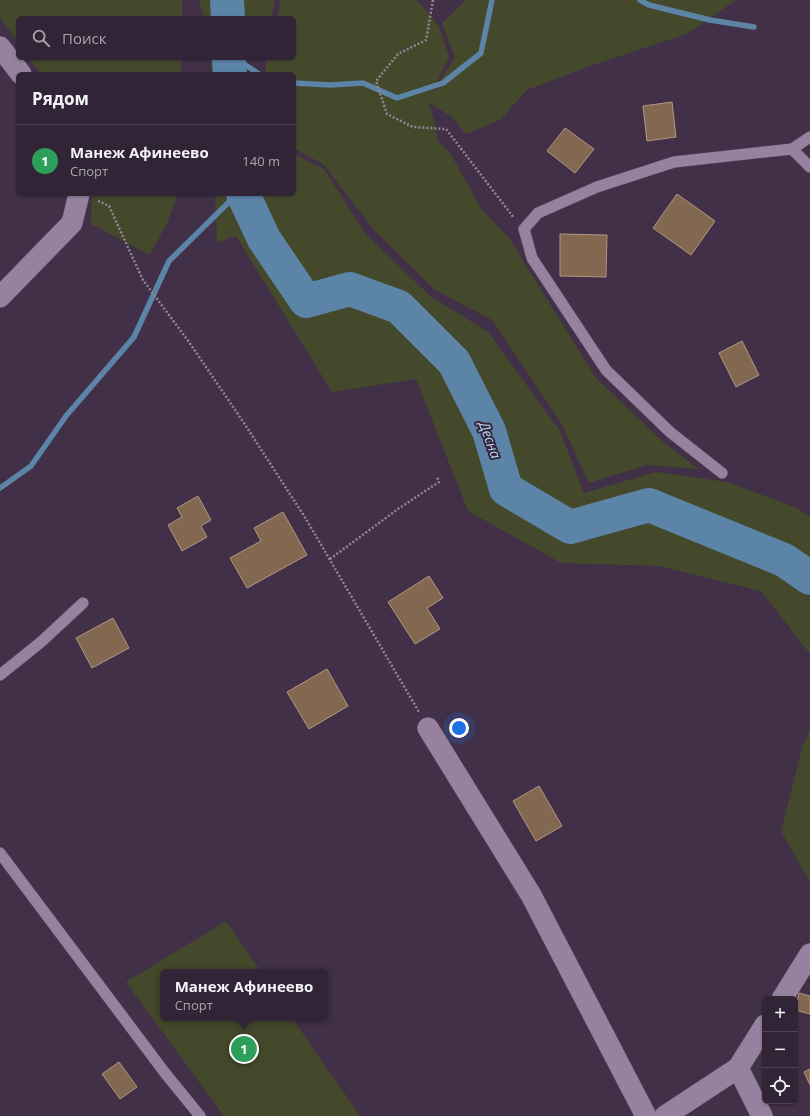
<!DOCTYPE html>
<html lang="ru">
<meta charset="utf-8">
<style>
:root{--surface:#312436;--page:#392c3e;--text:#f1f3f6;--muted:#a8a4ad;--line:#4c4151;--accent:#d93025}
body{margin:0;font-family:"Open Sans",sans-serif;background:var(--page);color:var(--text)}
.controls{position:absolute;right:12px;bottom:12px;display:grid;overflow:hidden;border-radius:6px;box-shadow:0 1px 3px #0004}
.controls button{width:36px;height:36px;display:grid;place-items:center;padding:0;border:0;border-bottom:1px solid var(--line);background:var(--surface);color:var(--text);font:20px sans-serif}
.you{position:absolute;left:459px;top:728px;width:14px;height:14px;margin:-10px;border:3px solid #fff;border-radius:50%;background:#1a73e8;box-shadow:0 0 0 6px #1a73e833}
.badge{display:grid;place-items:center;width:26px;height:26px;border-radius:50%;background:var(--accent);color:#fff;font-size:13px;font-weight:700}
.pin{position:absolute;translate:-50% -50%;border:2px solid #fff;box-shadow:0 1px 4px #0006}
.popup{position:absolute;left:160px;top:969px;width:168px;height:52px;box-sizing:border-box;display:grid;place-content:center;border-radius:6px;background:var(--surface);filter:drop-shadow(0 1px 3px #0005);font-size:13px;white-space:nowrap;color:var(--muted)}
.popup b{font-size:15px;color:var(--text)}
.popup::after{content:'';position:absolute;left:50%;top:100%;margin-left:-8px;border:8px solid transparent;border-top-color:var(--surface)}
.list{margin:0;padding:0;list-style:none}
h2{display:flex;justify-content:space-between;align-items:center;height:52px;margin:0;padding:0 16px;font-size:17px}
h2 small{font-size:13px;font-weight:400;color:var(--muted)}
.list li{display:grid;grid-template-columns:26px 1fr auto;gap:12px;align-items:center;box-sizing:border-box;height:72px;padding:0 16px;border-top:1px solid var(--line)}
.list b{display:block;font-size:15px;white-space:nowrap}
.list p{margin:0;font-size:13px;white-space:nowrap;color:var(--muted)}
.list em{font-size:13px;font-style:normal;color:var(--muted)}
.icon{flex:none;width:22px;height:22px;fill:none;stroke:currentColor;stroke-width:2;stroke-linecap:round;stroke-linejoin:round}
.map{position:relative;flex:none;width:810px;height:1116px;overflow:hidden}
.search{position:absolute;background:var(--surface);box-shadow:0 1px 3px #0004;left:16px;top:16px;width:280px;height:44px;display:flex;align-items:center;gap:10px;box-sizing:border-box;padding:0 14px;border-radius:6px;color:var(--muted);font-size:15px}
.panel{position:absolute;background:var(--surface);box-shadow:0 1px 3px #0004;left:16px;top:72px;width:280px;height:124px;border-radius:6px}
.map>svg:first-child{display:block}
.green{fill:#44492c}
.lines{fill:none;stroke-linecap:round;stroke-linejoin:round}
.stream{stroke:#5c84a6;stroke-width:5.5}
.river{stroke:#5c84a6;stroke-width:34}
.building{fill:#836851;stroke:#b3977f}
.service-casing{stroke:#5b4c60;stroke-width:12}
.minor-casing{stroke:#5b4c60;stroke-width:22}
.path{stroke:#938598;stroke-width:2.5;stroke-dasharray:2 2;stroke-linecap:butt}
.service{stroke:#96819e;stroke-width:11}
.minor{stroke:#96819e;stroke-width:21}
.labels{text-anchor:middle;stroke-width:4;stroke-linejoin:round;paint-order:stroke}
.water-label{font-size:14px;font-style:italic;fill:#b3d8f8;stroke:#37263e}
</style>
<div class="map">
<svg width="810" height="1116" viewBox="0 0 810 1116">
<rect width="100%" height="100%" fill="#413048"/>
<g class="green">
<polygon points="0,0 182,0 182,18 18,18 18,42 0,17"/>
<polygon points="199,0 275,0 272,18 204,18"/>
<polygon points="281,0 417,0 439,26 449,57 430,97 455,57 442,23 466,0 736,0 687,34 593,65 527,90 500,120 466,134 452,117 428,102 434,121 438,142 449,151 482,210 509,238 596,378 662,441 698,469 647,465 589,483 561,423 492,320 435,290 374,230 324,165 294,148 294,74 265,74 267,58 294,58 294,18 277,18"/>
<polygon points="29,58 181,58 181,74 41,74"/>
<polygon points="211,60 237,74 211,74"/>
<polygon points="294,154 324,169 366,234 429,295 488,332 560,431 584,493 656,472 727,482 797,508 810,517 810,654 761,591 659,566 561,563 468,511 416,379 332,392 236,236 217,243 215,194 294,194"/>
<polygon points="92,194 178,194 168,221 150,255 91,224"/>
<polygon points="810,729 810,882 781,831 803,745"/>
<polygon points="226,921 261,972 163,972 163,1018 292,1018 360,1116 224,1116 126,982"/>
</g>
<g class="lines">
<g class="stream">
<polyline points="640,0 649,5 710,20 754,27"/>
<polyline points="235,58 259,74"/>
<polyline points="294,83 331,85 363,83 397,98 443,83 481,53 492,0"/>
<polyline points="0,488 31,466 66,416 134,337 169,261 228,203 239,194"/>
</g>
<g class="river">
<polyline points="227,0 228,18"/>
<polyline points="229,58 230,74"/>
<polyline points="243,194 264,239 306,301 350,289 399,307 454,362 489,431 506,489 570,527 649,505 784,560 810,578"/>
</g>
</g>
<g class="building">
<polygon points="672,102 676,137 647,141 643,106"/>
<polygon points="565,128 594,149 575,173 547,151"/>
<polygon points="677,194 715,221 691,255 653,228"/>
<polygon points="560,234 607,235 606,277 560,276"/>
<polygon points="742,341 759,375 736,387 719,353"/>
<polygon points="198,496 211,520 201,526 207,537 182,551 168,525 182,517 177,508"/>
<polygon points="283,512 307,555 247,588 230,558 261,541 254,528"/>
<polygon points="429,576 443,598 427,608 440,629 415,644 388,602"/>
<polygon points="113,618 129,648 92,668 76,638"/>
<polygon points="327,669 348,706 309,729 287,692"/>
<polygon points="539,786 562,826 536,841 513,801"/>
<polygon points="799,993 810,996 810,1014 795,1010"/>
<polygon points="119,1062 137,1087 120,1099 102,1074"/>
<polygon points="810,1069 810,1085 804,1072"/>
</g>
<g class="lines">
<defs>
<g id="service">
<polyline points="792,149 810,167"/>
<polyline points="722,473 670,432 606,370 532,258 524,229 538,213 597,187 674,162 792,149 810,137"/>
<polyline points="0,675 41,642 83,603"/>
<polyline points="0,853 165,1073 200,1116"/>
</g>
<g id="minor">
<polyline points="0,47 21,74"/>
<polyline points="0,297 72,223 79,194"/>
<polyline points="428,728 531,895 646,1116"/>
<polyline points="782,999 810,954"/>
<polyline points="665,1116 738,1068"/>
<polyline points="762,1116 738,1068 765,1025"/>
</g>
</defs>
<use href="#service" class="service-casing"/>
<use href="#minor" class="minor-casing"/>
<g class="path">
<polyline points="433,0 426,40 398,54 376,81 387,114 413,127 446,129 514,218"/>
<polyline points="98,201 109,206 143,280 189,342 244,423 306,519 419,712"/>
<polyline points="330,559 398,509 439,482 437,477"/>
</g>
<use href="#service" class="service"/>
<use href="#minor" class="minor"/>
</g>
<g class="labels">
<g class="water-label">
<text transform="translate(490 440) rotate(70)" y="5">Десна</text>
</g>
</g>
</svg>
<div class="controls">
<button>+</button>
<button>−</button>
<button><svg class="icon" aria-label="locate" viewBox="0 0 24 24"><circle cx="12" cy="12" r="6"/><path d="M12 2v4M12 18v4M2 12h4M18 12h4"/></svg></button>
</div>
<div class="you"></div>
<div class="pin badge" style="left:244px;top:1049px;background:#2e9e5b">1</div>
<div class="popup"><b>Манеж Афинеево</b>Спорт</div>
<div class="search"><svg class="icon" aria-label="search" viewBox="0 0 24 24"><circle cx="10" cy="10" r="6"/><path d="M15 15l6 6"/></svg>Поиск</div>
<section class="panel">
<h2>Рядом<small></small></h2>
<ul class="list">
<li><span class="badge" style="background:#2e9e5b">1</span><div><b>Манеж Афинеево</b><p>Спорт</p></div><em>140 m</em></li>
</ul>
</section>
</div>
